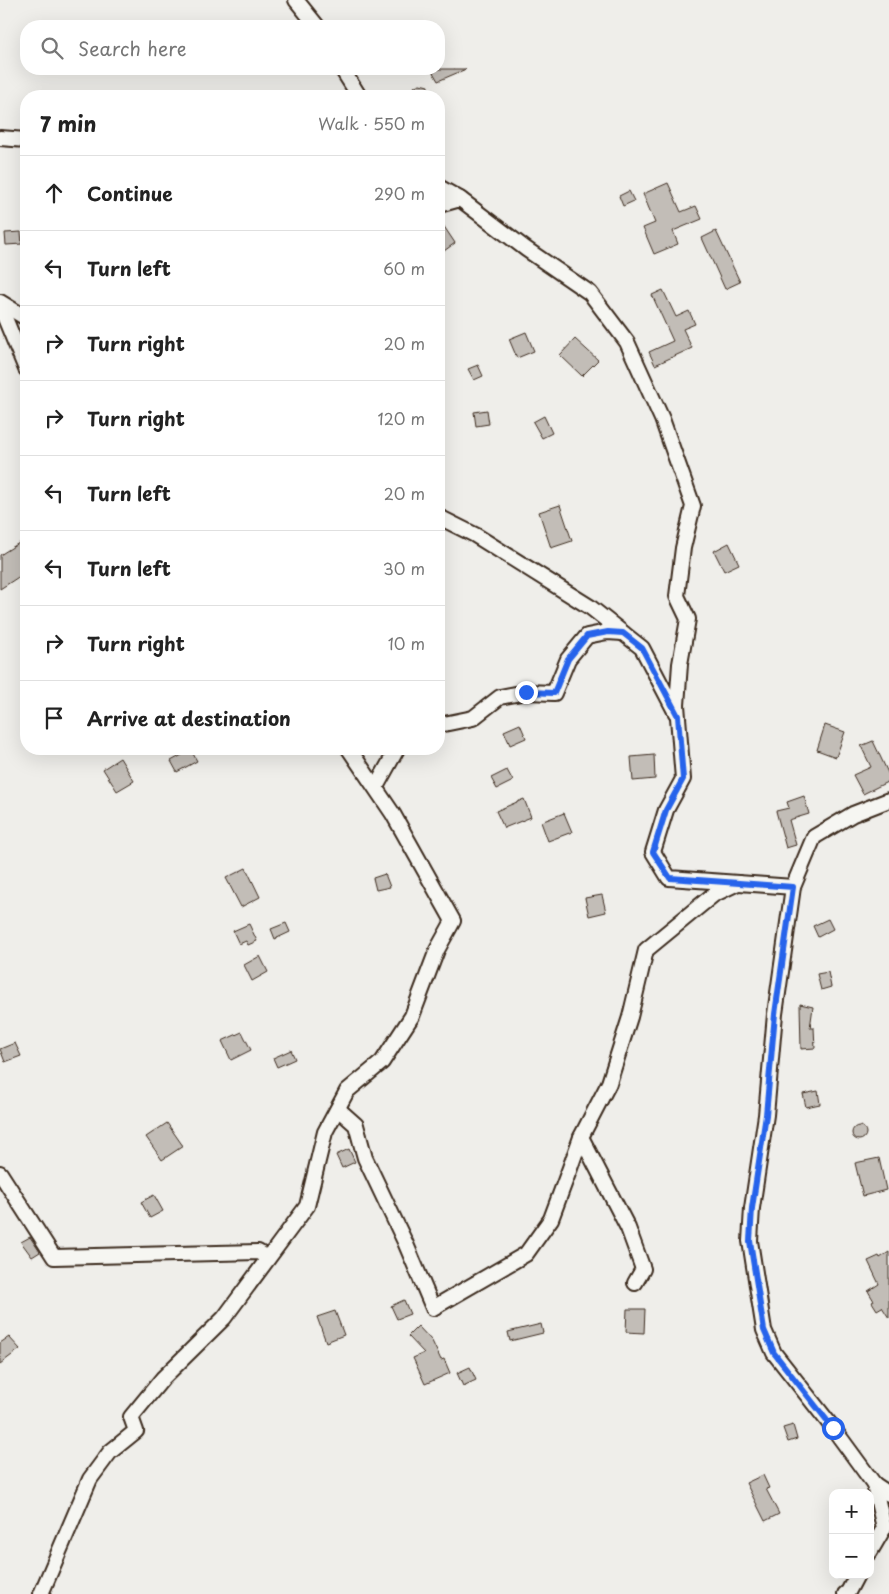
<!DOCTYPE html>
<meta charset="utf-8">
<style>
:root{--surface:#fff;--page:#f6f6f6;--text:#222;--muted:#767676;--line:#e0e0e0}
body{margin:0;font-family:"Playpen Sans",sans-serif;background:var(--page);color:var(--text)}
.controls{position:absolute;right:15px;bottom:15px;display:grid;overflow:hidden;border-radius:10px;box-shadow:0 5px 20px #0002}
.controls button{width:45px;height:45px;display:grid;place-items:center;padding:0;border:0;border-bottom:1px solid var(--line);background:var(--surface);color:var(--text);font:25px sans-serif}
.stop{position:absolute;width:15px;height:15px;margin:-11px;border:4px solid #2563eb;border-radius:50%;background:#fff}
.stop.end{background:#2563eb;border-color:#fff;box-shadow:0 1px 5px #0008}
.list{margin:0;padding:0;list-style:none}
h2{display:flex;justify-content:space-between;align-items:center;height:65px;margin:0;padding:0 20px;font-size:21px}
h2 small{font-size:16px;font-weight:400;color:var(--muted)}
.list li{display:grid;grid-template-columns:32px 1fr auto;gap:15px;align-items:center;box-sizing:border-box;height:75px;padding:0 20px;border-top:1px solid var(--line)}
.list b{display:block;font-size:19px;white-space:nowrap}
.list em{font-size:16px;font-style:normal;color:var(--muted)}
.icon{flex:none;width:28px;height:28px;fill:none;stroke:currentColor;stroke-width:2;stroke-linecap:round;stroke-linejoin:round}
.map{position:relative;flex:none;width:889px;height:1594px;overflow:hidden}
.search{position:absolute;background:var(--surface);box-shadow:0 5px 20px #0002;left:20px;top:20px;width:425px;height:55px;display:flex;align-items:center;gap:12px;box-sizing:border-box;padding:0 18px;border-radius:20px;color:var(--muted);font-size:19px}
.panel{position:absolute;background:var(--surface);box-shadow:0 5px 20px #0002;left:20px;top:90px;width:425px;height:665px;border-radius:20px}
.map>svg:first-child{display:block}
.building{fill:#c2bdb7;stroke:#3b2a1e}
.lines{fill:none;stroke-linecap:round;stroke-linejoin:round}
.street-casing{stroke:#3b2a1e;stroke-width:18}
.street{stroke:#f6f6f2;stroke-width:14}
.route{stroke:#2563eb;stroke-width:6}
</style>
<div class="map">
<svg width="889" height="1594" viewBox="0 0 889 1594">
<rect width="100%" height="100%" fill="#efeeea"/>
<filter id="ink" filterUnits="userSpaceOnUse"><feTurbulence type="fractalNoise" baseFrequency=".02" numOctaves="2"/><feDisplacementMap in="SourceGraphic" scale="10" xChannelSelector="R" yChannelSelector="G"/><feConvolveMatrix kernelMatrix="1 2 1 2 8 2 1 2 1" color-interpolation-filters="sRGB"/></filter>
<g filter="url(#ink)">
<g class="building">
<polygon points="431,69 466,69 438,81"/>
<polygon points="420,84 428,86 428,96 410,96 415,86"/>
<polygon points="668,183 681,212 696,206 702,219 673,231 678,244 654,254 643,228 655,223 643,194"/>
<polygon points="629,191 634,201 623,206 619,196"/>
<polygon points="439,219 455,243 444,251 439,243"/>
<polygon points="716,231 740,282 725,289 702,238"/>
<polygon points="21,232 22,244 6,245 5,233"/>
<polygon points="663,290 676,317 689,311 695,324 683,329 692,348 655,365 649,352 673,341 652,295"/>
<polygon points="526,332 534,351 517,358 509,339"/>
<polygon points="575,339 598,360 582,376 560,355"/>
<polygon points="478,365 483,376 474,380 468,369"/>
<polygon points="487,410 489,424 476,426 474,412"/>
<polygon points="544,416 552,433 542,438 533,422"/>
<polygon points="560,505 572,541 551,548 539,512"/>
<polygon points="19,543 26,555 26,572 0,589 0,555"/>
<polygon points="729,543 739,564 724,571 714,551"/>
<polygon points="520,724 526,738 510,745 504,731"/>
<polygon points="825,725 845,732 836,757 817,750"/>
<polygon points="873,741 889,775 889,781 863,794 853,775 871,767 861,746"/>
<polygon points="191,750 197,761 177,772 171,761"/>
<polygon points="654,755 655,779 633,781 631,757"/>
<polygon points="120,758 134,781 117,791 103,769"/>
<polygon points="507,770 513,781 497,789 491,778"/>
<polygon points="804,796 809,814 789,820 796,845 786,848 776,811 789,808 787,802"/>
<polygon points="524,799 531,817 504,828 496,811"/>
<polygon points="564,813 572,832 548,841 541,822"/>
<polygon points="246,868 260,897 241,907 226,878"/>
<polygon points="385,874 390,887 376,890 373,878"/>
<polygon points="602,895 606,912 589,916 585,898"/>
<polygon points="828,919 833,929 818,937 813,926"/>
<polygon points="286,923 290,932 275,939 271,929"/>
<polygon points="249,924 257,941 248,945 246,941 239,944 233,931"/>
<polygon points="260,956 268,972 252,981 244,965"/>
<polygon points="828,972 831,987 821,990 817,974"/>
<polygon points="800,1004 813,1007 810,1028 814,1028 815,1048 801,1049"/>
<polygon points="242,1032 251,1050 231,1060 222,1041"/>
<polygon points="15,1043 21,1056 5,1062 0,1049"/>
<polygon points="291,1050 295,1059 277,1067 273,1058"/>
<polygon points="818,1091 820,1104 806,1107 803,1094"/>
<polygon points="167,1123 183,1146 162,1160 146,1137"/>
<circle cx="859" cy="1133" r="7"/>
<polygon points="349,1149 355,1162 342,1168 336,1155"/>
<polygon points="879,1158 886,1190 863,1196 855,1163"/>
<polygon points="154,1195 163,1211 150,1218 141,1202"/>
<polygon points="30,1237 40,1252 32,1257 21,1242"/>
<polygon points="889,1252 889,1318 882,1307 877,1310 872,1302 874,1301 868,1291 879,1284 868,1261 879,1256 880,1258"/>
<polygon points="404,1300 410,1314 397,1319 391,1306"/>
<polygon points="627,1309 645,1309 644,1333 626,1332"/>
<polygon points="335,1311 344,1335 326,1342 317,1317"/>
<polygon points="541,1324 543,1333 510,1341 508,1332"/>
<polygon points="418,1326 432,1341 441,1360 444,1359 450,1373 425,1384 413,1358 424,1353 408,1336"/>
<polygon points="9,1337 20,1349 0,1364 0,1343"/>
<polygon points="470,1367 476,1380 463,1386 457,1373"/>
<polygon points="793,1425 797,1439 788,1442 783,1428"/>
<polygon points="763,1475 769,1488 766,1489 779,1514 765,1521 746,1483"/>
</g>
<g class="lines">
<defs>
<g id="street">
<polyline points="296,0 317,26"/>
<polyline points="342,69 359,96"/>
<polyline points="0,138 26,140"/>
<polyline points="439,187 460,199 526,249 590,293 627,342 662,419 693,506 683,548 677,596 688,619 680,664 677,705 683,779 666,810 653,852 669,878 793,887"/>
<polyline points="439,205 460,199"/>
<polyline points="0,302 26,318"/>
<polyline points="0,306 26,369"/>
<polyline points="439,517 475,535 590,607 642,648 676,713"/>
<polyline points="439,725 473,718 500,697 526,692 554,693 568,659 587,636 607,632 623,633"/>
<polyline points="376,787 397,749"/>
<polyline points="338,1109 356,1125 365,1158 405,1242 433,1308 526,1254 551,1219 570,1168 581,1137 609,1083 630,1017 646,950 713,895 738,883"/>
<polyline points="581,1137 628,1228 643,1269 635,1283"/>
<polyline points="0,1173 54,1257 258,1252 268,1258"/>
<polyline points="874,1484 833,1428 774,1353 764,1330 750,1241 752,1208 766,1115 775,1014 793,887 814,837 853,814 889,800"/>
<polyline points="870,1552 884,1528 874,1484 889,1494"/>
<polyline points="41,1594 90,1479 110,1452 136,1431 131,1417 163,1378 224,1318 307,1206 325,1132 347,1091 382,1062 412,1016 437,950 453,921 393,814 349,749"/>
<polyline points="845,1594 848,1592 857,1575"/>
</g>
</defs>
<use href="#street" class="street-casing"/>
<use href="#street" class="street"/>
</g>
</g>
<g class="lines" filter="url(#ink)">
<polyline class="route" points="526,692 554,693 568,659 587,636 608,632 623,633 642,648 678,716 683,779 666,810 653,852 670,878 793,887 775,1014 766,1115 752,1208 750,1241 764,1330 774,1353 833,1428"/>
</g>
</svg>
<div class="controls">
<button>+</button>
<button>−</button>
</div>
<div class="stop" style="left:833px;top:1428px"></div>
<div class="stop end" style="left:526px;top:692px"></div>
<div class="search"><svg class="icon" aria-label="search" viewBox="0 0 24 24"><circle cx="10" cy="10" r="6"/><path d="M15 15l6 6"/></svg>Search here</div>
<section class="panel">
<h2>7 min<small>Walk · 550 m</small></h2>
<ul class="list">
<li><svg class="icon" aria-label="ahead" viewBox="0 0 24 24"><path d="M12 20V5M6 11l6-6 6 6"/></svg><div><b>Continue</b></div><em>290 m</em></li>
<li><svg class="icon" aria-label="left" viewBox="0 0 24 24"><path d="M17 20v-9H6M10 6l-5 5 5 5"/></svg><div><b>Turn left</b></div><em>60 m</em></li>
<li><svg class="icon" aria-label="right" viewBox="0 0 24 24"><path d="M7 20v-9h11M14 6l5 5-5 5"/></svg><div><b>Turn right</b></div><em>20 m</em></li>
<li><svg class="icon" aria-label="right" viewBox="0 0 24 24"><path d="M7 20v-9h11M14 6l5 5-5 5"/></svg><div><b>Turn right</b></div><em>120 m</em></li>
<li><svg class="icon" aria-label="left" viewBox="0 0 24 24"><path d="M17 20v-9H6M10 6l-5 5 5 5"/></svg><div><b>Turn left</b></div><em>20 m</em></li>
<li><svg class="icon" aria-label="left" viewBox="0 0 24 24"><path d="M17 20v-9H6M10 6l-5 5 5 5"/></svg><div><b>Turn left</b></div><em>30 m</em></li>
<li><svg class="icon" aria-label="right" viewBox="0 0 24 24"><path d="M7 20v-9h11M14 6l5 5-5 5"/></svg><div><b>Turn right</b></div><em>10 m</em></li>
<li><svg class="icon" aria-label="arrive" viewBox="0 0 24 24"><path d="M6 21V4h12l-3 4 3 4H6"/></svg><div><b>Arrive at destination</b></div></li>
</ul>
</section>
</div>
